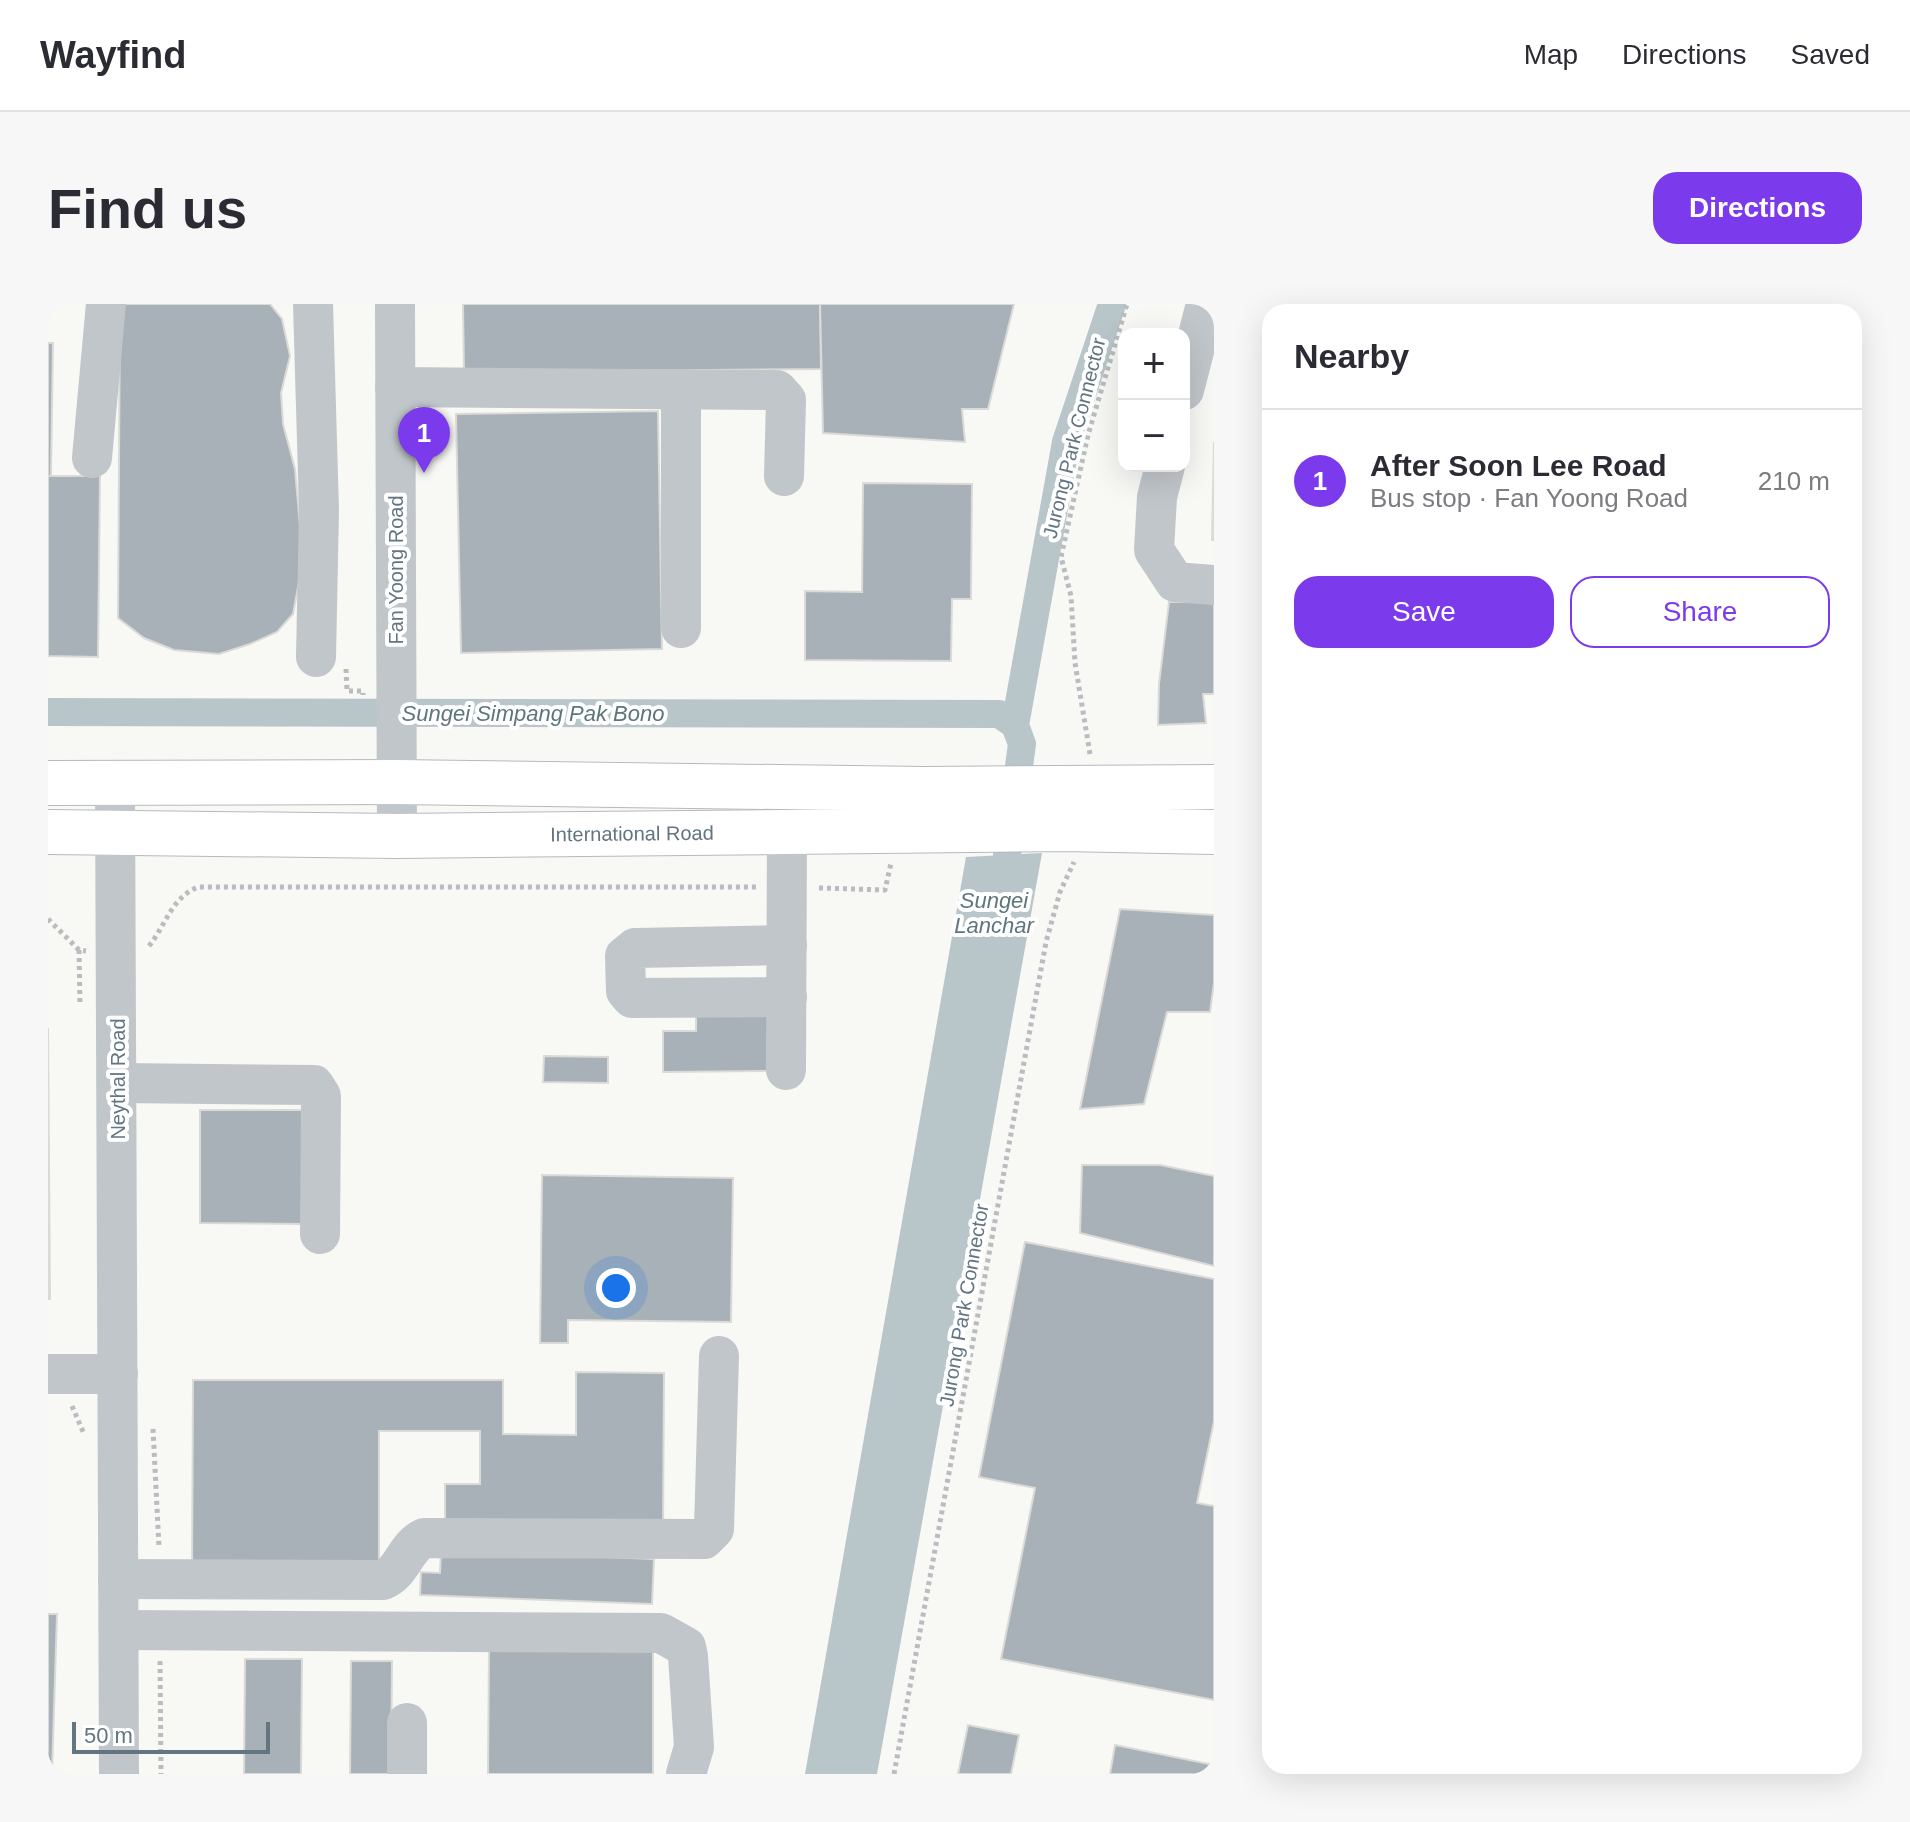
<!DOCTYPE html>
<meta charset="utf-8">
<style>
:root{--surface:#fff;--page:#f7f7f7;--text:#2b2b33;--muted:#7c7c81;--line:#e1e1e2;--accent:#7c3aed}
body{margin:0;font-family:Helvetica,sans-serif;background:var(--page);color:var(--text)}
.controls{position:absolute;right:24px;top:24px;display:grid;overflow:hidden;border-radius:16px;box-shadow:0 8px 32px #0002}
.controls button{width:72px;height:72px;display:grid;place-items:center;padding:0;border:0;border-bottom:2px solid var(--line);background:var(--surface);color:var(--text);font:40px sans-serif}
.scale{position:absolute;left:24px;bottom:20px;width:198px;box-sizing:border-box;padding-left:8px;border:4px solid #627581;border-top:0;font-size:22px;line-height:28px;white-space:nowrap;color:#627581;-webkit-text-stroke:6px #fff;paint-order:stroke}
.you{position:absolute;left:568px;top:984px;width:28px;height:28px;margin:-20px;border:6px solid #fff;border-radius:50%;background:#1a73e8;box-shadow:0 0 0 12px #1a73e833}
.badge{display:grid;place-items:center;width:52px;height:52px;border-radius:50%;background:var(--accent);color:#fff;font-size:26px;font-weight:700}
.pin{position:absolute;translate:-50% -66px;filter:drop-shadow(0 2px 4px #0008)}
.pin::after{content:'';position:absolute;top:42px;width:28px;height:24px;background:inherit;clip-path:polygon(0 0,100% 0,50% 100%)}
.list{margin:0;padding:0;list-style:none}
h2{display:flex;justify-content:space-between;align-items:center;height:104px;margin:0;padding:0 32px;font-size:34px}
h2 small{font-size:26px;font-weight:400;color:var(--muted)}
.list li{display:grid;grid-template-columns:52px 1fr auto;gap:24px;align-items:center;box-sizing:border-box;height:144px;padding:0 32px;border-top:2px solid var(--line)}
.list b{display:block;font-size:30px;white-space:nowrap}
.list p{margin:0;font-size:26px;white-space:nowrap;color:var(--muted)}
.list em{font-size:26px;font-style:normal;color:var(--muted)}
.actions{display:flex;gap:16px;padding:24px 32px}
.actions a{flex:1;padding:18px 0;border:2px solid var(--accent);border-radius:24px;text-align:center;font-size:28px;color:var(--accent)}
.actions .main{background:var(--accent);color:#fff}
.map{position:relative;flex:none;width:1166px;height:1470px;overflow:hidden;border-radius:24px}
header{display:flex;align-items:center;gap:48px;box-sizing:border-box;height:112px;padding:0 40px;background:var(--surface);border-bottom:2px solid var(--line)}
header strong{font-size:38px}
nav{display:flex;gap:44px;margin-inline-start:auto;font-size:28px}
.intro{display:flex;align-items:center;justify-content:space-between;box-sizing:border-box;height:192px;padding:0 48px}
h1{margin:0;font-size:56px}
.button{padding:20px 36px;border-radius:24px;background:var(--accent);color:#fff;font-size:28px;font-weight:700}
main{display:flex;gap:48px;padding:0 48px}
aside{flex:1;background:var(--surface);border-radius:24px;box-shadow:0 8px 32px #0002}
.map>svg:first-child{display:block}
.water{fill:#b8c6c9}
.lines{fill:none;stroke-linecap:round;stroke-linejoin:round}
.canal{stroke:#b8c6c9;stroke-width:28}
.building{fill:#a8b1b7;stroke:#dadad7;stroke-width:2}
.major-casing{stroke:#b4babe;stroke-width:46}
.path{stroke:#b9bdc0;stroke-width:5;stroke-dasharray:4 4;stroke-linecap:butt}
.minor{stroke:#c1c6ca;stroke-width:40}
.major{stroke:#fff;stroke-width:44}
.labels{text-anchor:middle;stroke-width:8;stroke-linejoin:round;paint-order:stroke}
.street-label{font-size:20px;fill:#627581;stroke:#fff}
.water-label{font-size:22px;font-style:italic;fill:#5d757c;stroke:#fff}
</style>
<header>
<strong>Wayfind</strong>
<nav><a>Map</a><a>Directions</a><a>Saved</a></nav>
</header>
<div class="intro"><h1>Find us</h1><a class="button">Directions</a></div>
<main>
<div class="map">
<svg width="1166" height="1470" viewBox="0 0 1166 1470">
<rect width="100%" height="100%" fill="#f8f8f5"/>
<polygon class="water" points="994,549 829,1470 757,1470 918,553"/>
<g class="lines">
<g class="canal">
<polyline points="0,408 951,410 967,421"/>
<polyline points="959,551 974,440 967,421 1018,138 1064,0"/>
</g>
</g>
<g class="building">
<polygon points="72,0 222,0 234,15 242,52 233,89 235,120 247,165 255,256 245,310 229,328 202,340 171,350 126,346 96,334 70,314"/>
<polygon points="415,0 772,0 773,65 416,68"/>
<polygon points="772,0 966,0 940,105 914,105 917,138 775,129"/>
<polygon points="0,39 5,39 3,172 0,172"/>
<polygon points="610,107 614,345 413,349 408,110"/>
<polygon points="1166,138 1166,236 1164,236"/>
<polygon points="0,172 52,172 50,353 0,352"/>
<polygon points="815,179 924,180 923,295 904,295 903,357 757,356 757,287 814,288"/>
<polygon points="1121,298 1166,298 1166,390 1155,390 1158,419 1110,421 1111,380"/>
<polygon points="1072,605 1166,611 1166,679 1162,708 1119,708 1096,800 1032,805"/>
<polygon points="728,708 728,767 615,768 615,727 648,727 648,709"/>
<polygon points="0,724 2,995 0,995"/>
<polygon points="496,752 560,753 560,779 495,778"/>
<polygon points="152,806 257,806 257,920 152,919"/>
<polygon points="1034,861 1112,861 1166,872 1166,962 1032,929"/>
<polygon points="494,871 685,874 683,1018 520,1016 520,1039 492,1039"/>
<polygon points="977,938 1166,975 1166,1117 1149,1199 1166,1202 1166,1396 953,1355 987,1184 931,1173"/>
<polygon points="528,1068 616,1069 615,1234 397,1233 397,1180 432,1180 432,1127 331,1127 331,1270 144,1270 145,1076 455,1076 455,1130 528,1131"/>
<polygon points="393,1246 606,1255 604,1300 372,1291 373,1268 392,1269"/>
<polygon points="0,1310 9,1310 4,1470 0,1470"/>
<polygon points="441,1342 605,1342 605,1470 440,1470"/>
<polygon points="197,1355 254,1355 253,1470 196,1470"/>
<polygon points="303,1357 344,1357 343,1470 302,1470"/>
<polygon points="920,1421 971,1431 963,1470 910,1470"/>
<polygon points="1067,1441 1166,1461 1166,1470 1062,1470"/>
</g>
<g class="lines">
<defs>
<g id="major">
<polyline points="0,479 348,478 876,485 1166,483"/>
<path id="s1" d="M0 528 349 532 1015 525 1166 528"/>
</g>
</defs>
<use href="#major" class="major-casing"/>
<g class="path">
<polyline points="298,365 299,387 315,387 315,391"/>
<polyline points="1042,450 1027,359 1023,292 1013,253 1040,131 1079,0"/>
<polyline points="771,584 837,586 843,559"/>
<polyline points="0,615 31,646 38,647"/>
<path d="M101 642C118 621 123 594 150 583H709"/>
<polyline points="31,646 32,701"/>
<polyline points="24,1102 36,1130"/>
<polyline points="105,1125 111,1243"/>
<polyline points="112,1357 113,1470"/>
<polyline points="846,1470 998,638 1012,588 1026,558"/>
</g>
<g class="minor">
<polyline points="265,0 271,206 268,353"/>
<polyline points="347,0 349,532"/>
<polyline points="347,83 729,86 738,96 736,172"/>
<polyline points="633,85 633,324"/>
<polyline points="1136,86 1158,0"/>
<polyline points="44,154 58,0"/>
<polyline points="1117,162 1109,193 1106,246 1127,278 1166,281"/>
<polyline points="67,479 71,1470"/>
<polyline points="739,641 587,644 577,652 578,687 584,694 739,693"/>
<polyline points="738,766 739,528"/>
<polyline points="70,779 266,781 273,792 272,930"/>
<polyline points="0,1070 70,1070"/>
<path d="M70 1275 335 1276C354 1269 357 1243 376 1234L656 1235 666 1225 671 1052"/>
<polyline points="71,1326 613,1329 638,1343 640,1352 646,1443 638,1470"/>
<polyline points="359,1419 359,1470"/>
</g>
<use href="#major" class="major"/>
</g>
<g class="labels">
<g class="street-label">
<text transform="translate(1026 134) rotate(-76)" y="7">Jurong Park Connector</text>
<text transform="translate(348 266) rotate(-90)" y="7">Fan Yoong Road</text>
<text dy="7" stroke="none"><textPath href="#s1" startOffset="584">International Road</textPath></text>
<text transform="translate(70 775) rotate(-90)" y="7">Neythal Road</text>
<text transform="translate(916 1001) rotate(-80)" y="7">Jurong Park Connector</text>
</g>
<g class="water-label">
<text x="485" y="417">Sungei Simpang Pak Bono</text>
<text x="946" y="604">Sungei<tspan x="946" dy="25">Lanchar</tspan></text>
</g>
</g>
</svg>
<div class="controls">
<button>+</button>
<button>−</button>
</div>
<div class="scale">50 m</div>
<div class="you"></div>
<div class="pin badge" style="left:376px;top:169px">1</div>
</div>
<aside>
<h2>Nearby<small></small></h2>
<ul class="list">
<li><span class="badge">1</span><div><b>After Soon Lee Road</b><p>Bus stop · Fan Yoong Road</p></div><em>210 m</em></li>
</ul>
<div class="actions"><a class="main">Save</a><a>Share</a></div>
</aside>
</main>
